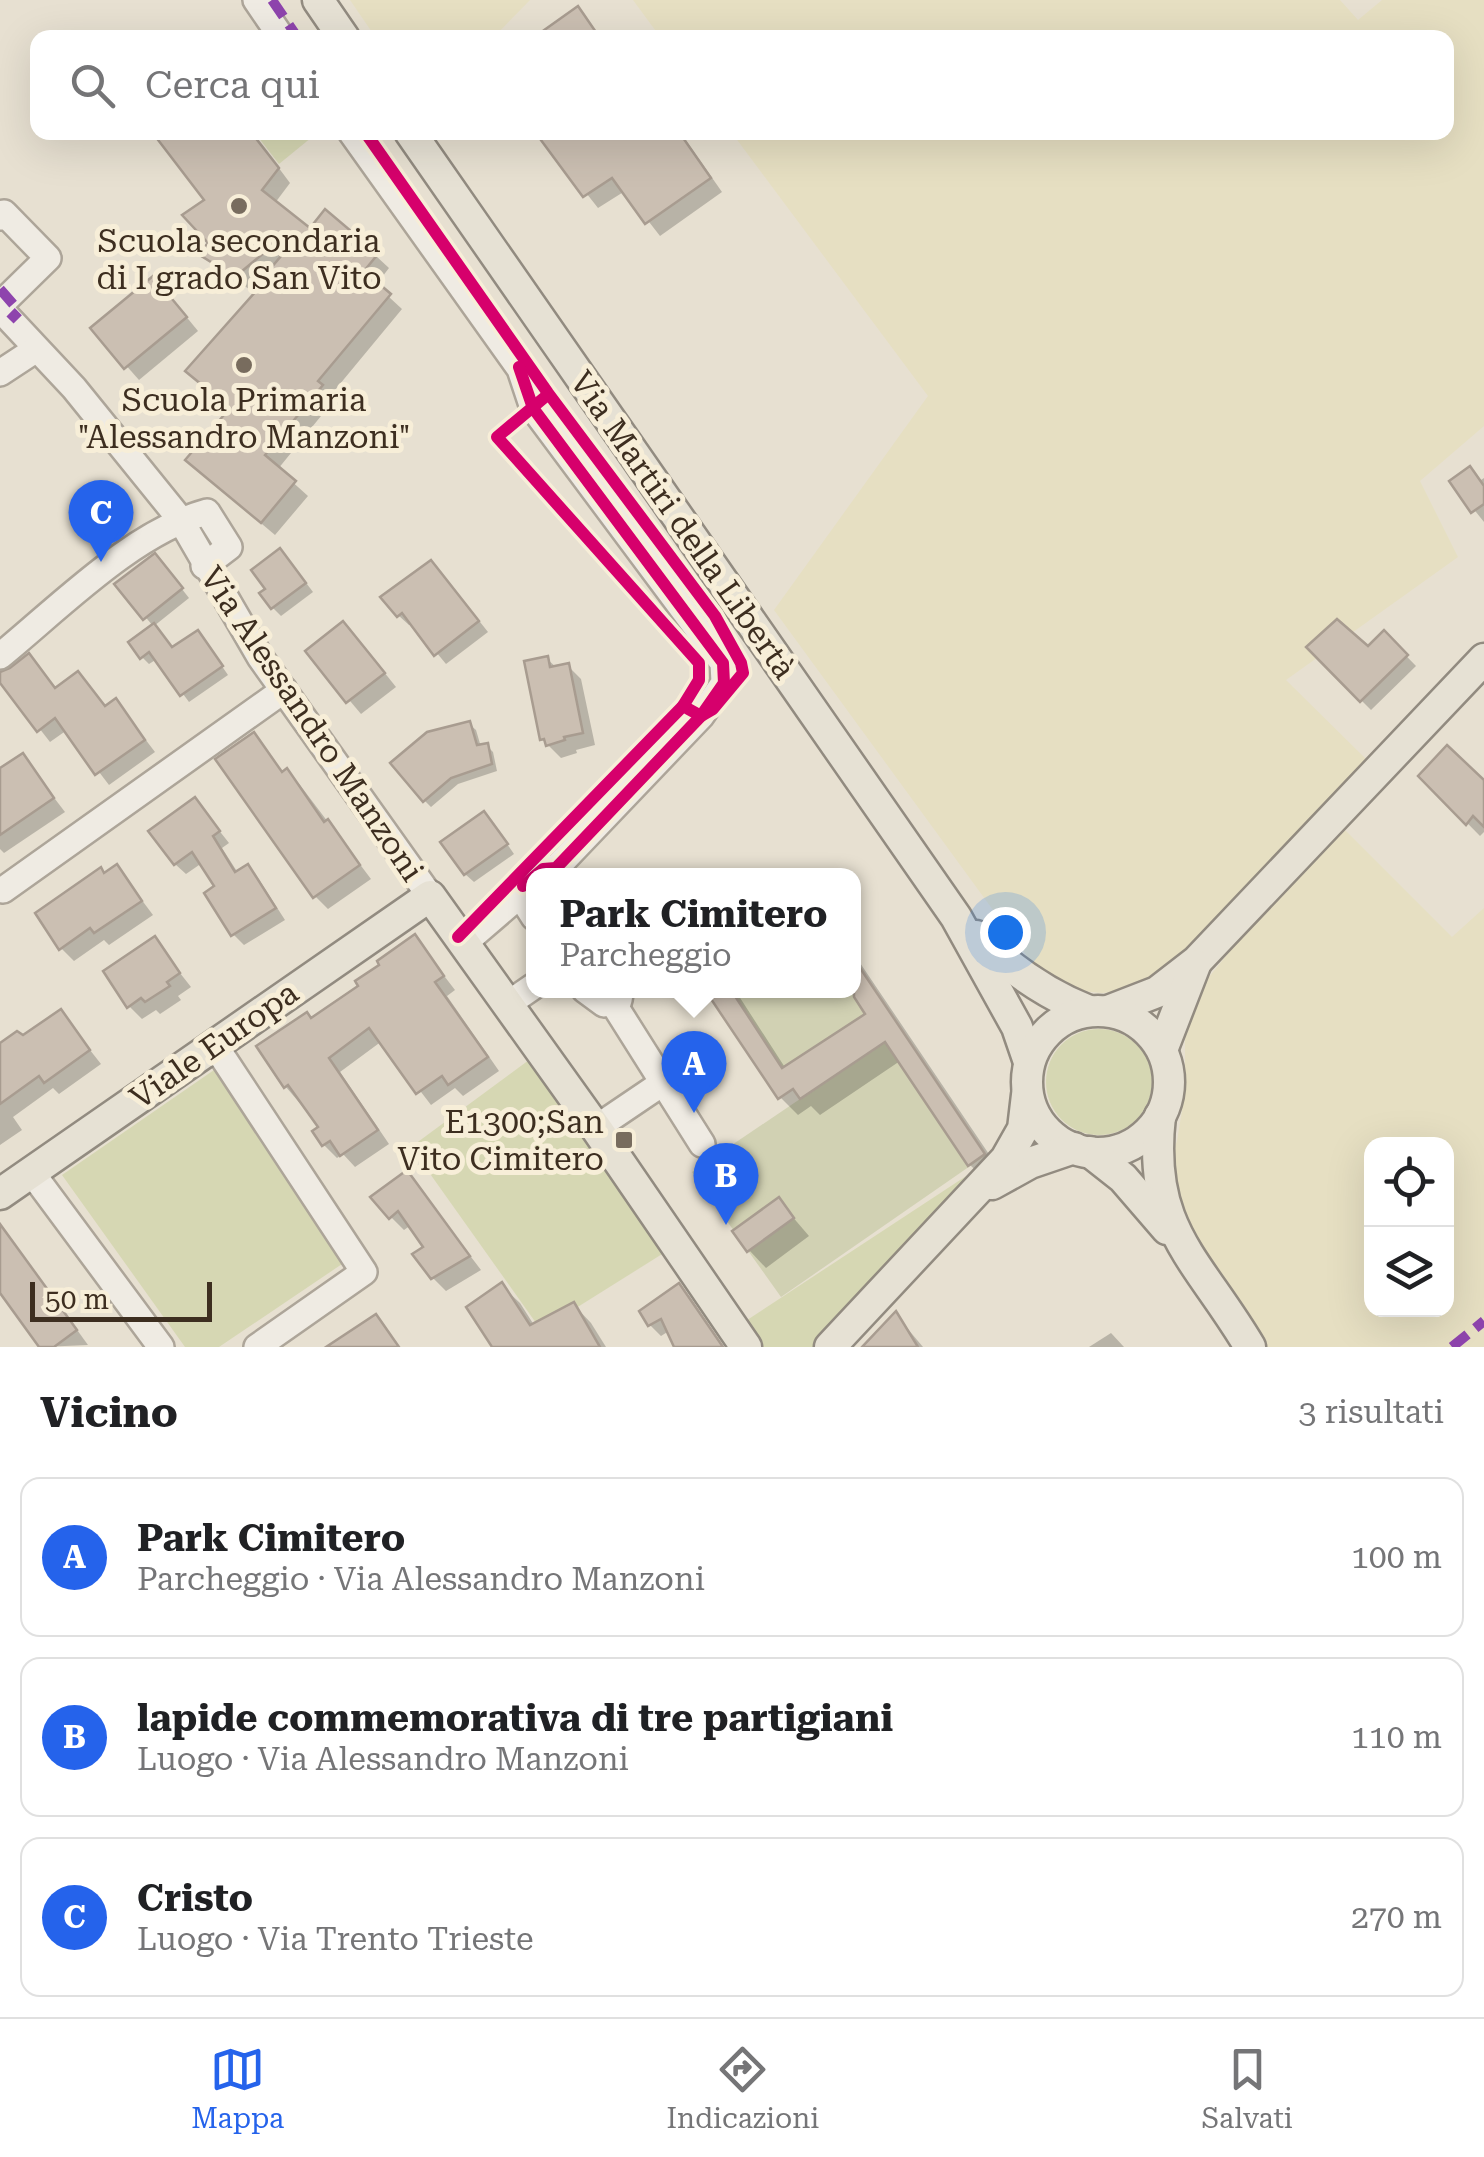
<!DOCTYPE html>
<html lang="it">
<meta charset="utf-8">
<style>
:root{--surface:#fff;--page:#f2f2f2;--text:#202124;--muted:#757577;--line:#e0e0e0;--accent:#2563eb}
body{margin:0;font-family:"Roboto Serif",serif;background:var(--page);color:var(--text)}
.controls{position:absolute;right:30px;bottom:30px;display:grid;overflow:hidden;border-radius:20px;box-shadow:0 10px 40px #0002}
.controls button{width:90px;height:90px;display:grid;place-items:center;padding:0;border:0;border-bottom:2px solid var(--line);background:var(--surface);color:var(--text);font:50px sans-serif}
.scale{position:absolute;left:30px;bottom:25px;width:182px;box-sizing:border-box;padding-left:10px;border:5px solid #3d2e20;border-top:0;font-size:28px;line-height:35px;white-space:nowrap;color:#3d2e20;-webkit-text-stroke:8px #f7eed8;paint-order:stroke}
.you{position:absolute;left:1005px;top:932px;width:35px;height:35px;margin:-25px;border:8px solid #fff;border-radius:50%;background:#1a73e8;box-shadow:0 0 0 15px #1a73e833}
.badge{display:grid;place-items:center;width:65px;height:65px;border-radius:50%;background:var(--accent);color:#fff;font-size:32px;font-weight:700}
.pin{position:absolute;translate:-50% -82px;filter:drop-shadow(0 2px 5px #0008)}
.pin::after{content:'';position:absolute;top:52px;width:35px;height:30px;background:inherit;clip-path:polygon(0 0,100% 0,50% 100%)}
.popup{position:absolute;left:526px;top:868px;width:335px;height:130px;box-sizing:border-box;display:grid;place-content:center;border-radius:20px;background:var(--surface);filter:drop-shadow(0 2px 8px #0005);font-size:32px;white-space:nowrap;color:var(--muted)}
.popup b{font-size:38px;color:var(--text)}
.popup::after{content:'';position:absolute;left:50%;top:100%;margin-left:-20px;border:20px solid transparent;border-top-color:var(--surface)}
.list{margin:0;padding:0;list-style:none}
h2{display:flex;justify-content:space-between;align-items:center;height:130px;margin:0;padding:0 40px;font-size:42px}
h2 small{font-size:32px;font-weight:400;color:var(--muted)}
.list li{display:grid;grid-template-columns:65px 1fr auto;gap:30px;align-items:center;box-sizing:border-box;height:160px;margin:0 20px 20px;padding:0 20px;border:2px solid var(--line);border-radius:20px}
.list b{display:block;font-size:38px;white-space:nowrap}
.list p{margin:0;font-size:32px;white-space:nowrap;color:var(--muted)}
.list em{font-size:32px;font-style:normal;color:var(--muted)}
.icon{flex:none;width:55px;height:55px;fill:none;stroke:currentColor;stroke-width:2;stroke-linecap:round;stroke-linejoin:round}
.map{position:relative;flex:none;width:1484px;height:1347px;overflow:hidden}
.search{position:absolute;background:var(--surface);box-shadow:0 10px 40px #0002;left:30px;right:30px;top:30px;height:110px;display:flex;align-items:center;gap:25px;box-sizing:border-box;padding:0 35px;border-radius:20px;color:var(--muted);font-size:38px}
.sheet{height:670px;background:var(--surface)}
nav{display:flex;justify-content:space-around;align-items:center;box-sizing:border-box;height:140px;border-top:2px solid var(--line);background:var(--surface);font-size:28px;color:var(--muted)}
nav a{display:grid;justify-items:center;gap:5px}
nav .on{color:var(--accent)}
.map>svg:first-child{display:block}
.farmland{fill:#e6dfc2;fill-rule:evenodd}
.green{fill:#d6d7b3}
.cemetery{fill:#d1d1b3}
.shadow{fill:#0003}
.building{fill:#cbbfb2;stroke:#a89c90;stroke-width:2.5}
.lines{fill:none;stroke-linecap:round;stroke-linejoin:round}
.minor-casing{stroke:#ada599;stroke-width:30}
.major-casing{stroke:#928b80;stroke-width:35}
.minor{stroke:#efebe3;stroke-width:25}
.major{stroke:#e6e1d4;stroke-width:30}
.quiet{stroke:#8e44ad;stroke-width:10;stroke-dasharray:20 10;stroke-linecap:butt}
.cycleway-casing{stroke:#f7eed8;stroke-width:19}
.cycleway{stroke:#d6006c;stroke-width:12}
.poi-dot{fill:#786c5e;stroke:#f7eed8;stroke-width:4}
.labels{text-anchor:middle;stroke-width:10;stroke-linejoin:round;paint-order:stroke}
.poi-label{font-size:32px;fill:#3d2e20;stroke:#f7eed8}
.street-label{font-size:32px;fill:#3d2e20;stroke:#f7eed8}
</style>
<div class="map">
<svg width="1484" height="1347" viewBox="0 0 1484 1347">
<rect width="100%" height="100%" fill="#e7e0d1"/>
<g class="farmland">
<polygon points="350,0 530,0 494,37 376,38"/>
<polygon points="633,0 1340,0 1358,20 1382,0 1484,0 1484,426 1420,481 1458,557 1286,680 1367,760 1224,921 1133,989 1102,993 1072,990 1042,977 774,610 928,396 732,133 1446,132 1446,38 661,38"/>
<path d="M1343 828 1452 937 1484 908V1347H1264L1189 1228 1174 1194 1169 1162 1177 1141 1185 1092V1033L1197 992 1262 911ZM1372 1144H1446V1310H1372Z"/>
</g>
<g class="green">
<polygon points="255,133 317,133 279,164"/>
<circle cx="1099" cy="1082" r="53"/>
<polygon points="533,1057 667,1251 541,1330 411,1147"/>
<polygon points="214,1070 348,1260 219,1347 185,1347 62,1175"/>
<polygon points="986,1163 814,1347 756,1347 741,1324"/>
</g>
<polygon class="cemetery" points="854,959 986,1155 781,1297 692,1172 800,1099 793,1089 778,1099 705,991 854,990"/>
<g class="shadow">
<polygon points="170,30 177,38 161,38"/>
<polygon points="155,132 252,132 290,183 275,203 310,231 376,256 389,268 376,285 402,309 330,396 334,400 278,469 308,496 275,535 202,473 232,409 264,279 263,278 249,289 214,266 202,254 212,243 208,201"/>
<polygon points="538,132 680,132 722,192 660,236 625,191 598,208"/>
<polygon points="166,292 198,331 139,380 93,328"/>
<polygon points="1470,469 1481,480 1484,478 1484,522 1452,482"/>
<polygon points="288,559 313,592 281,616 273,608"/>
<polygon points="163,565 189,598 154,626 173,650 204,640 228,675 189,702 157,659 149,664 142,657 153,626 118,584"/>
<polygon points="441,573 488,632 446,664 412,623 409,625 398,615"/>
<polygon points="1384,633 1416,666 1371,710 1309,648 1368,650"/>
<polygon points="356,637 396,687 361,714 308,651"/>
<polygon points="29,656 57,689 78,674 107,708 116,701 155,752 109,785 67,730 50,742 0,678"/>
<polygon points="547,659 557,668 568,666 581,679 595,745 576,750 577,753 561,758 542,739"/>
<polygon points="469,724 476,730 481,747 487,746 493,752 497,771 458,784 431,807 425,801"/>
<polygon points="254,736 284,774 287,772 300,785 371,879 328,909 315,896"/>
<polygon points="22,756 65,812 4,853 0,849 0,771"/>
<polygon points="1421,776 1484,783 1484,832 1480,836"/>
<polygon points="195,800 229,843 222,848 238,873 248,868 258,878 285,920 244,945 233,934 217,887 202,863 186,874 175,864"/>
<polygon points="492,822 514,854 474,882 465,874"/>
<polygon points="117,867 153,915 109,945 104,940 74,961 61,948 105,875"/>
<polygon points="415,938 455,990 447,996 499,1071 463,1096 455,1088 431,1105 382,1041 340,1072 389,1144 355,1167 343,1154 337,1158 324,1145 315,1132 321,1128 286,1087 312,1021 362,987"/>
<polygon points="154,940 191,987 178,996 181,1000 160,1014 156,1010 142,1019 129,1006"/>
<polygon points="854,954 1001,1172 988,1182 970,1165 900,1061 820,1115 811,1106 798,1115 780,1097 708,990 735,990 786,1069 869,1015 853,990"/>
<polygon points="60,1012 101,1064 59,1094 53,1088 13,1117 22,1130 0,1145 0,1046 23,1039"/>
<polygon points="407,1173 481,1270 446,1291 433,1278 427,1248 411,1225 404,1230 391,1217"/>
<polygon points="779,1201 809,1236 766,1268 749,1250"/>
<polygon points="2,1231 15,1244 88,1345 42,1347 0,1289"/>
<polygon points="502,1286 520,1303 534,1325 574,1305 591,1323 606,1347 495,1347"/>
<polygon points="679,1286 690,1297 724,1347 676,1347 669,1331 661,1336 650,1325"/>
<polygon points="896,1315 923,1347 866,1347"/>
<polygon points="1111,1333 1124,1347 1089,1347"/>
</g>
<g class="building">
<polygon points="578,6 600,38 533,38"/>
<polygon points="152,132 251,132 279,168 262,190 310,228 325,209 378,254 364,271 391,294 318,381 323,385 265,455 296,481 261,523 185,460 230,408 185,371 256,291 253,289 281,256 271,247 235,277 198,254 208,243 182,215 204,200"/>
<polygon points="535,132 679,132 711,178 645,224 612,178 583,197"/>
<polygon points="153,276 187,317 124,369 90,328"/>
<polygon points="1470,466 1484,486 1484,504 1471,513 1449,481"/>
<polygon points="280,548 306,583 271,609 259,593 265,589 251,570"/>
<polygon points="155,553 183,588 143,620 114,584"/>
<polygon points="431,560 479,621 434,656 402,613 397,617 380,597"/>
<polygon points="1337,619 1368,646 1384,630 1408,655 1360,702 1306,647"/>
<polygon points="343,621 385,673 346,703 305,651"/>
<polygon points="154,623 172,647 198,630 223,666 180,696 149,652 140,659 128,642"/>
<polygon points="29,653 55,688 78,671 105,706 116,698 145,740 95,775 55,718 37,732 0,683 0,672 10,668"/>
<polygon points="548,656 550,667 569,663 583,733 564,737 565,740 546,746 544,739 540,740 524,661"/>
<polygon points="470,721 477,745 488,743 492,764 451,778 423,802 390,763 427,732"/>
<polygon points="254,732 282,772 287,768 324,822 328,819 360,865 313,898 215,759"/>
<polygon points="1447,745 1484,780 1484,827 1473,816 1466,825 1418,776"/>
<polygon points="23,753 54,798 0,835 0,768"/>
<polygon points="195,797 220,831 213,836 235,872 248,864 276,908 231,936 204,893 214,886 192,852 174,865 148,831"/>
<polygon points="484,811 508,844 464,875 440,842"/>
<polygon points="117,864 142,901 94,933 90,928 59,950 35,913 101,867 104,873"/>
<polygon points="415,934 444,976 435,982 488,1057 448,1085 442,1076 416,1094 369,1028 329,1058 378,1130 340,1156 330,1141 322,1146 312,1131 318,1127 288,1085 284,1088 256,1046 307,1012 311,1018 358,986 355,981 379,965 377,961"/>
<polygon points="155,936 180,973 167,982 170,986 145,1002 141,998 127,1008 103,971"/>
<polygon points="854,959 985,1154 968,1166 885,1042 800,1099 793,1089 778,1099 705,990 731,990 782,1068 865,1014 854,997"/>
<polygon points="61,1009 90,1050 44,1083 39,1076 0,1104 0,1043 17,1031 23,1035"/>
<polygon points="407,1170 470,1256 431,1279 412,1254 423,1247 398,1211 389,1219 370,1197"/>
<polygon points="779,1197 794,1218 747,1252 732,1231"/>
<polygon points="0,1224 77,1330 54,1347 39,1347 0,1293"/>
<polygon points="502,1282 530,1325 574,1302 600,1347 492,1347 466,1307"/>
<polygon points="679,1283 723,1347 674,1347 661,1319 648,1326 639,1311"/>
<polygon points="896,1311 918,1347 862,1347"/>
<polygon points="376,1314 399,1347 326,1347"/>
</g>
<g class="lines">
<defs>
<g id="minor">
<polyline points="256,0 282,38"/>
<polyline points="351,132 520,369 533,408 723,663 724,683 701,716 556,868 543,869 531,876 520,895 463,944"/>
<polyline points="0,217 4,213 48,258 0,305"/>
<polyline points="0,309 74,388 180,519 260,657 430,896"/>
<polyline points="0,373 35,350"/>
<path d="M0 656C60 607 133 532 207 512L229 547 204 566"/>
<polyline points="3,890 284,690"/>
<polyline points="520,895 534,917"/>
<polyline points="585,990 604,1004 619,1000 620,994"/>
<polyline points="613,1003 702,1144"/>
<polyline points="508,1004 534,986"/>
<polyline points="214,1044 364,1272 257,1347"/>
<polyline points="596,1128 664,1082"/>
<polyline points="32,1173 161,1347"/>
</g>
<g id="major">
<polyline points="318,0 344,38"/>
<polyline points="410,132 956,917 1017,1027 1029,1062"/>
<path d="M976 936C1010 969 1045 994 1089 1011"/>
<polyline points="1108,1011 1157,992 1197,961 1484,659"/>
<circle cx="1098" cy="1082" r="71"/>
<polyline points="1162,1050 1195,965"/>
<path d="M1160 1116C1147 1229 1198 1259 1250 1347"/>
<polyline points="1090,1152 1123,1178 1167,1229"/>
<polyline points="992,1184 1030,1163 1074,1148"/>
<polyline points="0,1194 430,896 596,1128 746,1347"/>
<polyline points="830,1347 1006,1159 1023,1129 1027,1095"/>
</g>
</defs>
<use href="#minor" class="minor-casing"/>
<use href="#major" class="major-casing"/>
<use href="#minor" class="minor"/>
<use href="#major" class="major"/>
<g class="quiet">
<polyline points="272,0 298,38"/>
<polyline points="0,289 19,311 10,320"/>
<polyline points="1452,1347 1484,1321"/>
</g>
<defs>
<g id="cycleway">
<polyline points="365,132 548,393 715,616 741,663 743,673 713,709 701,716 683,706 458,937"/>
<polyline points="519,367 533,408 723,663 724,683 701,716 556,868 543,869 523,886"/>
<polyline points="545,397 497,437 699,663 699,680 683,706"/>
</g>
</defs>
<use href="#cycleway" class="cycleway-casing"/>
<use href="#cycleway" class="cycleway"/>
</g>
<g class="poi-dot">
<circle cx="239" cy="206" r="10"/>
<circle cx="244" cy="365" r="10"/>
<rect x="614" y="1130" width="20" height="20" rx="5"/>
</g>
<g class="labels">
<g class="poi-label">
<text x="239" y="252">Scuola secondaria<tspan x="239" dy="37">di I grado San Vito</tspan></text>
<text x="244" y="411">Scuola Primaria<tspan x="244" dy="37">"Alessandro Manzoni"</tspan></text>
<text x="604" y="1133" text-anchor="end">E1300;San<tspan x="604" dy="37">Vito Cimitero</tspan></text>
</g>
<g class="street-label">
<text transform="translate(683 525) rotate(55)" y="11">Via Martiri della Libertà</text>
<text transform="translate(312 724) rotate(56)" y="11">Via Alessandro Manzoni</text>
<text transform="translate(214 1045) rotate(-35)" y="11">Viale Europa</text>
</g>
</g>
</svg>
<div class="controls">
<button><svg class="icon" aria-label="locate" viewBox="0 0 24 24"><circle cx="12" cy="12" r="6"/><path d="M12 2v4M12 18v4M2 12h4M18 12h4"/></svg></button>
<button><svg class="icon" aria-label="layers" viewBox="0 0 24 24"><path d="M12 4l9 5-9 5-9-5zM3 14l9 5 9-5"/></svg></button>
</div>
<div class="scale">50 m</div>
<div class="you"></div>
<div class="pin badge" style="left:694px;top:1113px">A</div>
<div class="popup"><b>Park Cimitero</b>Parcheggio</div>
<div class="pin badge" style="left:726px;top:1225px">B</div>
<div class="pin badge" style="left:101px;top:562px">C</div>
<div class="search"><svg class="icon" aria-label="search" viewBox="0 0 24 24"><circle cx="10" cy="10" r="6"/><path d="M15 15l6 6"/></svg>Cerca qui</div>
</div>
<section class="sheet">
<h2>Vicino<small>3 risultati</small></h2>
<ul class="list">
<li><span class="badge">A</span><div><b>Park Cimitero</b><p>Parcheggio · Via Alessandro Manzoni</p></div><em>100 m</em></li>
<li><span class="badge">B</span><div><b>lapide commemorativa di tre partigiani</b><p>Luogo · Via Alessandro Manzoni</p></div><em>110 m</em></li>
<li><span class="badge">C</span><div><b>Cristo</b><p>Luogo · Via Trento Trieste</p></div><em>270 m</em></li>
</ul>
</section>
<nav>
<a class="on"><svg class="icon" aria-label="map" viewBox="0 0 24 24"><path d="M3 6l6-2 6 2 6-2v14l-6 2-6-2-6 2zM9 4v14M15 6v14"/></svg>Mappa</a>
<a><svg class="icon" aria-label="directions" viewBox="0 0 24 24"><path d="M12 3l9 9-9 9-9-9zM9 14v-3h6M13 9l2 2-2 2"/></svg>Indicazioni</a>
<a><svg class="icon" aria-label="saved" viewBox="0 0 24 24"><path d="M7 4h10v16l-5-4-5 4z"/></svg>Salvati</a>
</nav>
